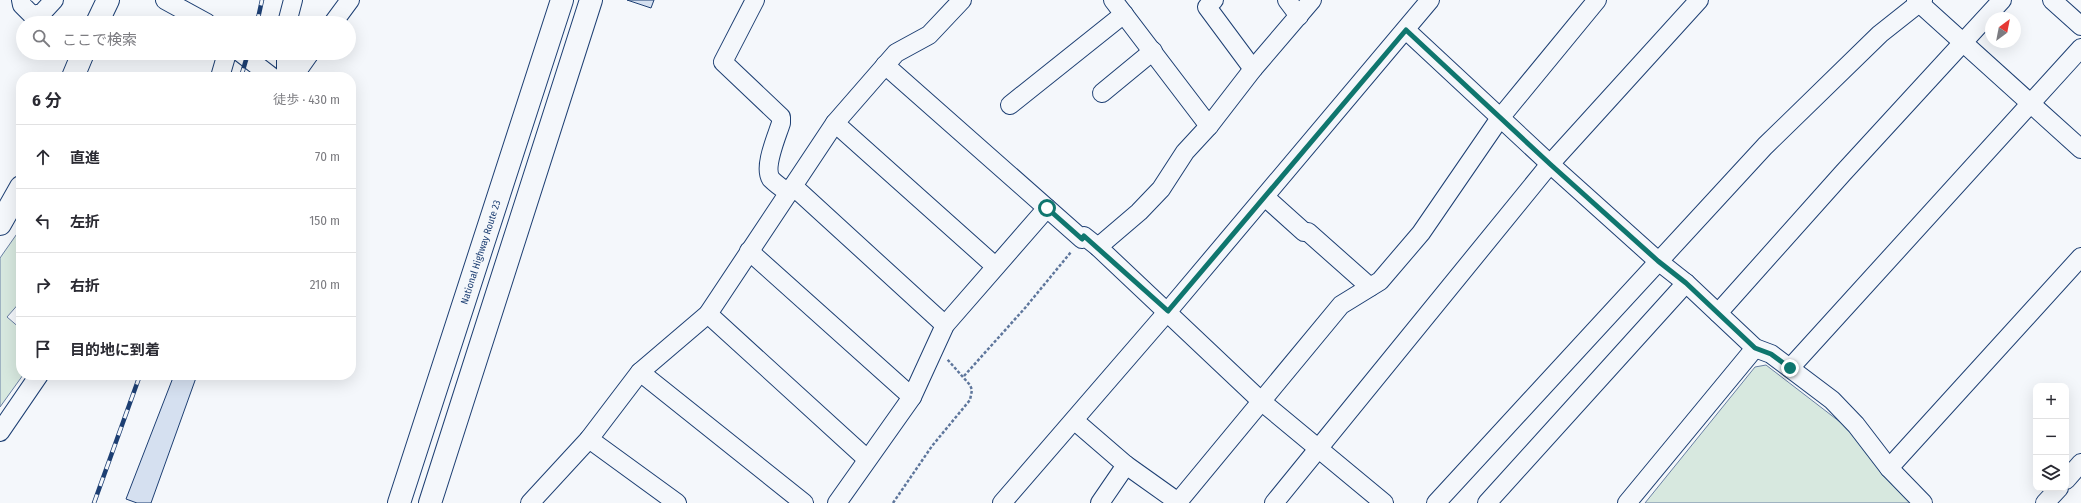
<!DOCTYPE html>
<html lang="ja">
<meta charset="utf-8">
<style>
:root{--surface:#fff;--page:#f7f7f7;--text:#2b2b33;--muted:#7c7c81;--line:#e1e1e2}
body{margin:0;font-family:"Fira Sans Condensed","Noto Sans JP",sans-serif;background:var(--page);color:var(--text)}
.controls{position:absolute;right:12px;bottom:12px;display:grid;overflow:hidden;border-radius:8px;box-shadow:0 4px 16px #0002}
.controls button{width:36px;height:36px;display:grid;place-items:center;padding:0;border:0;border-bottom:1px solid var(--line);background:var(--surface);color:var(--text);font:20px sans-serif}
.compass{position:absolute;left:1985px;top:12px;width:36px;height:36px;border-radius:50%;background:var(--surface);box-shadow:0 4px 16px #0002;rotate:32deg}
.stop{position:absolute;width:12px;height:12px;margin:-9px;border:3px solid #0f766e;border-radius:50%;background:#fff}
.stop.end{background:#0f766e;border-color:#fff;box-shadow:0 1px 4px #0008}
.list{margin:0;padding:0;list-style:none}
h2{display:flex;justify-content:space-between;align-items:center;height:52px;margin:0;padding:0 16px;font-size:17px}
h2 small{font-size:13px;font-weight:400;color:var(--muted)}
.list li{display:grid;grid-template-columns:26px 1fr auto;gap:12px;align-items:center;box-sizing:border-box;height:64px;padding:0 16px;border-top:1px solid var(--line)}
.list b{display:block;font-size:15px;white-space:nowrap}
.list em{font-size:13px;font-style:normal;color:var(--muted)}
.icon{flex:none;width:22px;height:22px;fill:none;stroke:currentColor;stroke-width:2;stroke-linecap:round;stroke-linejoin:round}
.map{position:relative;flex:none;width:2081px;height:503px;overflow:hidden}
.search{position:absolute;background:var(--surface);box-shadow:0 4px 16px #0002;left:16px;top:16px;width:340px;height:44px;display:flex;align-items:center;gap:10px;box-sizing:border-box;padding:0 14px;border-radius:22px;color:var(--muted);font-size:15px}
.panel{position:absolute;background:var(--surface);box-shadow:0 4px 16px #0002;left:16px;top:72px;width:340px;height:308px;border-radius:16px}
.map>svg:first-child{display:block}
.green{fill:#d7e8df;stroke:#687fa3}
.building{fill:#d5e0f0;stroke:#1d3f73}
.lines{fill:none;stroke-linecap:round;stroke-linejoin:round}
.minor-casing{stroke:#1d3f73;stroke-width:20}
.major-casing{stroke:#1d3f73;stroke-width:24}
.highway-casing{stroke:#1d3f73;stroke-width:24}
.path{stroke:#5e769c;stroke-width:2.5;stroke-dasharray:3 2;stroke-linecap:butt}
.minor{stroke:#f4f7fb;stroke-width:18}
.major{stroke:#f4f7fb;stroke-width:22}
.highway{stroke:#f4f7fb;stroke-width:22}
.rail-casing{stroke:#1d3f73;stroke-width:4.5}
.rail{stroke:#f4f7fb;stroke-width:3;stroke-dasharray:9;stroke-linecap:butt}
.route{stroke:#0f766e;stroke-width:5}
.labels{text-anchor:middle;stroke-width:3;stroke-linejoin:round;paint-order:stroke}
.street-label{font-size:10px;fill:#1d3f73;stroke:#f4f7fb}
</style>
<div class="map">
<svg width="2081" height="503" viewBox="0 0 2081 503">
<rect width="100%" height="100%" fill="#f4f7fb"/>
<g class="green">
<polygon points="21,228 21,301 7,317 21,329 21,375 23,375 0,407 0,258"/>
<polygon points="1766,365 1844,425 1911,503 1645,503 1755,367"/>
</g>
<g class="building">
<polygon points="627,0 654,0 651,8"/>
<polygon points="174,375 197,375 151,503 137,503 126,499"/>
</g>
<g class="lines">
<defs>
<g id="minor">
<polyline points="21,0 22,5 32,15 42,13 54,0"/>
<polyline points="165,0 207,23"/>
<path d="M755 0 723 62 781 117V123C777 136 763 167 771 179 776 184 783 189 789 193"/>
<polyline points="1113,0 1209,126"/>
<polyline points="1214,0 1207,7 1253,69"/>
<polyline points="1287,0 1299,16"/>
<polyline points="1916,0 2081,149"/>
<polyline points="2052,0 2081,26"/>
<polyline points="287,23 293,0"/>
<polyline points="333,23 350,0"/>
<polyline points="1406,30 1550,164 1658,261 1686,283 1755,348 1771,354 1832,400 1856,425 1889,468 1923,503"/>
<polyline points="241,53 272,77"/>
<polyline points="885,65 1082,239 1084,236 1098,247 1261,401 1384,503"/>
<polyline points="220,77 227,53"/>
<polyline points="286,77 286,53"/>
<polyline points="293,77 310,53"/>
<polyline points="1102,93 1153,51"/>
<polyline points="1010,105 1124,14"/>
<polyline points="835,123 995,266"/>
<polyline points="793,186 945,325"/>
<polyline points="1265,197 1304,232 1308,232 1370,287"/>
<polyline points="1098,247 1139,212 1161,189 1185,152 1209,126 1253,69 1312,0"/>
<polyline points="749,251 912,397"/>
<polyline points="1718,313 1843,173 2002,0"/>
<polyline points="708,314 867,459"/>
<polyline points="1790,368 2081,48"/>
<polyline points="640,372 804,503"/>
<polyline points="1075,421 1126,465 1178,502 1341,305 1380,281 1421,233 1500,118 1597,0"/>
<polyline points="0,432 39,375"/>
<polyline points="589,439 677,503"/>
<polyline points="1889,468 2081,257"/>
<polyline points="2066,480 2081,463"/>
<polyline points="530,503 589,439 640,372 708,314 835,123 896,53 929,35 962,0"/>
<polyline points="837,503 912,397 945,325 1047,208"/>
<polyline points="1002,503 1168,311 1430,0"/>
<polyline points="1100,503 1126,465"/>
<polyline points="1274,503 1550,164 1699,0"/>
<polyline points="1436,503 1765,146 1880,34 1923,0"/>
<polyline points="1487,503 1686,283"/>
<polyline points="1627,503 1755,348"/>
<polyline points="2045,503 2059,488"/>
</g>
<g id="major">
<polyline points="97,23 108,0"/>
<polyline points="73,77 83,53"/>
<polyline points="0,224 21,187"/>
</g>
<g id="highway">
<polyline points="399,503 562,0"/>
<polyline points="430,503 591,0"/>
</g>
</defs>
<use href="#minor" class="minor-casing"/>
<use href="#major" class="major-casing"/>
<use href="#highway" class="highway-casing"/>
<g class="path">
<polyline points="964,376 1025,308 1071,252"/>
<polyline points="893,503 932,446 970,400 972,390 970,385 947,359"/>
</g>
<use href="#minor" class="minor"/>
<use href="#major" class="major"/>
<use href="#highway" class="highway"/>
<defs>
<g id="rail">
<polyline points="257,23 262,0"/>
<polyline points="241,77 248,53"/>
<polyline points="94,503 140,375"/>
</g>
</defs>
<use href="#rail" class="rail-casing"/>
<use href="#rail" class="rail"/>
</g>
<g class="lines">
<polyline class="route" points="1047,208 1082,239 1084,236 1168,311 1406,30 1550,164 1658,261 1686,283 1755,348 1771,354 1790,368"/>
</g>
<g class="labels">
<g class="street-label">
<text transform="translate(480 252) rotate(-72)" y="4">National Highway Route 23</text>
</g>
</g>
</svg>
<div class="controls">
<button>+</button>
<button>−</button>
<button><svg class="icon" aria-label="layers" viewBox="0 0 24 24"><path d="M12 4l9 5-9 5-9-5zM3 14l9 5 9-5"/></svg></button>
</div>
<svg class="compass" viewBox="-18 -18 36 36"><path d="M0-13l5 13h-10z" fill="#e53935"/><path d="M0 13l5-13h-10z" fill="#7c7c81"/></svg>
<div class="stop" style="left:1047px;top:208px"></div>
<div class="stop end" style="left:1790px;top:368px"></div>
<div class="search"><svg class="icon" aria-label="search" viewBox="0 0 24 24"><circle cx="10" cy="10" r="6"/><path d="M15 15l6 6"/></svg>ここで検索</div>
<section class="panel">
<h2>6 分<small>徒歩 · 430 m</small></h2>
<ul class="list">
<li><svg class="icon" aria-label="ahead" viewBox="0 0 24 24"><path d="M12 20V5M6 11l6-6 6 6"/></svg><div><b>直進</b></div><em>70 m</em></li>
<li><svg class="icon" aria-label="left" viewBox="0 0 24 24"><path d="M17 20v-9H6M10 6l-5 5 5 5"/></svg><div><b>左折</b></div><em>150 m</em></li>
<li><svg class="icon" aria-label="right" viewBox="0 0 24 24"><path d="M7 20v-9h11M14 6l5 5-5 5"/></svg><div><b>右折</b></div><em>210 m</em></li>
<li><svg class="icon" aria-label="arrive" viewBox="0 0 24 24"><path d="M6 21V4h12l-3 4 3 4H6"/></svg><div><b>目的地に到着</b></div></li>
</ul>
</section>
</div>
